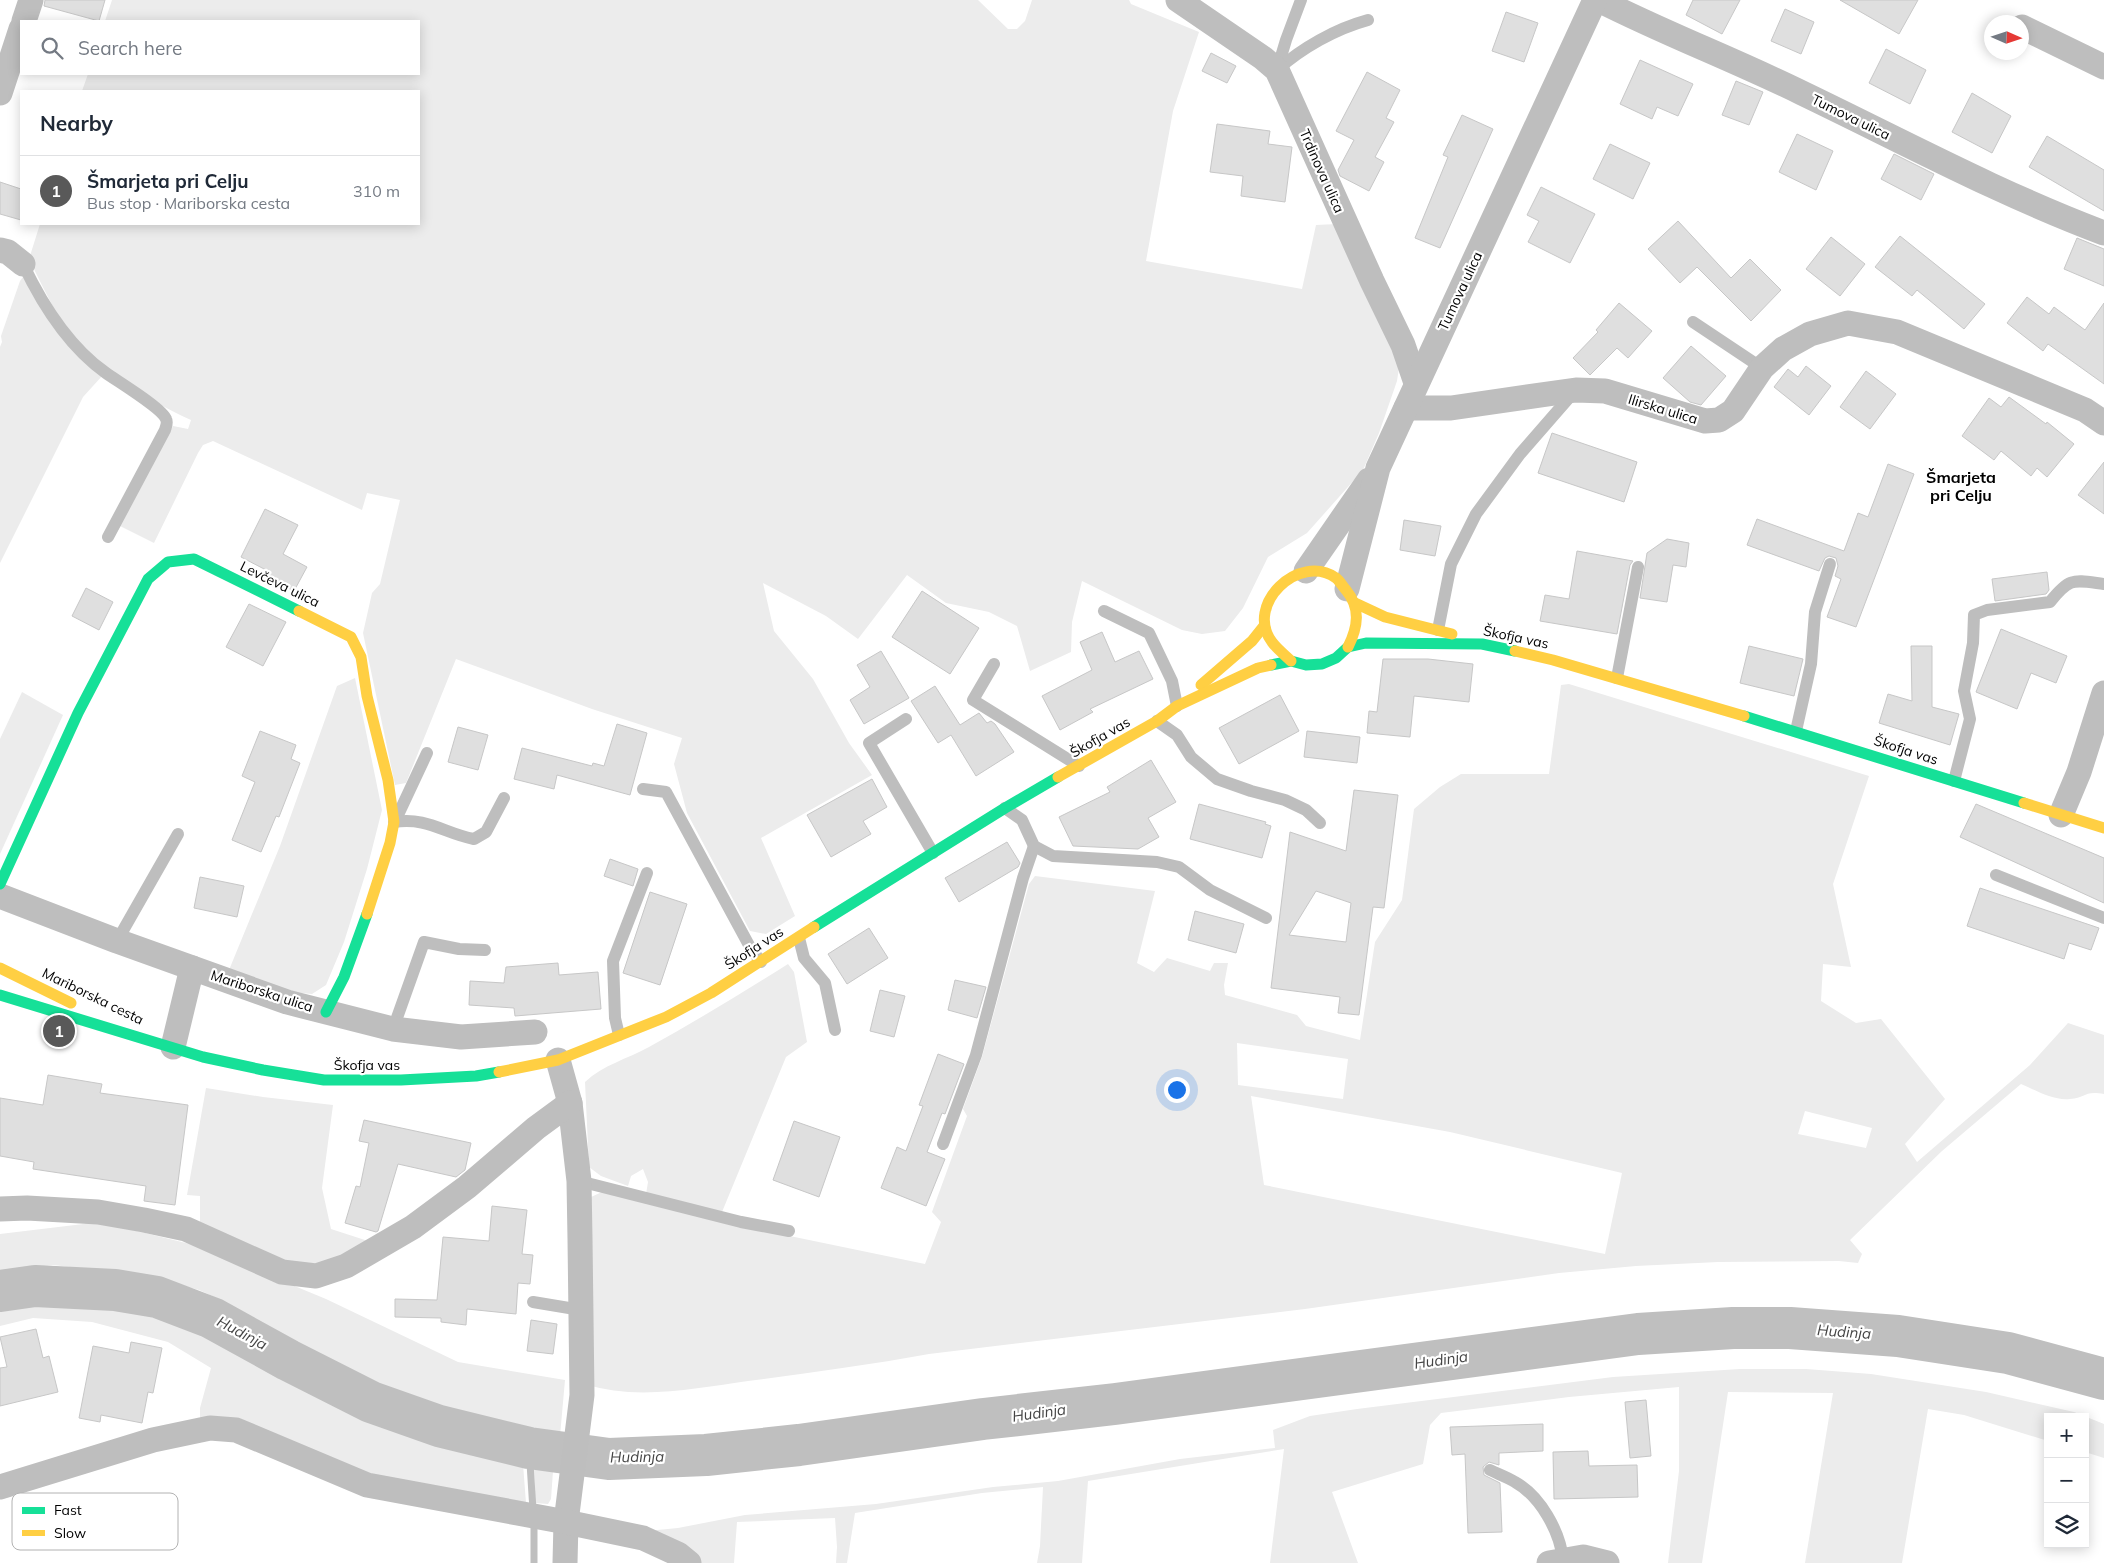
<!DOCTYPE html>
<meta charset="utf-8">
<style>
:root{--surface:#fff;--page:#f6f6f7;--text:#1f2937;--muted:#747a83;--line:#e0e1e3;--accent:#595959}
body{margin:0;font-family:Mulish,sans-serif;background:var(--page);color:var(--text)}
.controls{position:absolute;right:15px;bottom:15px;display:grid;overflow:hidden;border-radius:0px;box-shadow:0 2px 12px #0003}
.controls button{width:45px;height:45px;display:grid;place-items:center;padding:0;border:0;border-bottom:1px solid var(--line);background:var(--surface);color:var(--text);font:25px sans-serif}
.compass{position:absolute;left:1984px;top:15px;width:45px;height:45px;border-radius:50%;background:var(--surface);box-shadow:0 2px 12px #0003;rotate:93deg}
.you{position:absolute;left:1176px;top:1089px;width:18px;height:18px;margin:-12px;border:4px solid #fff;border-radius:50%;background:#1a73e8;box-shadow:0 0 0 8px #1a73e833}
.badge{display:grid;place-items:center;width:32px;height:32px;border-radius:50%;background:var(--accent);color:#fff;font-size:16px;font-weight:700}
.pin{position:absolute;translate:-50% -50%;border:2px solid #fff;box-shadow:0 1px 5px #0006}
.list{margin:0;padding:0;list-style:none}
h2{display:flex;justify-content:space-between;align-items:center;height:65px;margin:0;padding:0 20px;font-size:21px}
h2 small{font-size:16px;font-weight:400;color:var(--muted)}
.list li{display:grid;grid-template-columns:32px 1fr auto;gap:15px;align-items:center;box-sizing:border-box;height:70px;padding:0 20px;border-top:1px solid var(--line)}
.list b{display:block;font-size:19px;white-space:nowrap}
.list p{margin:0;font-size:16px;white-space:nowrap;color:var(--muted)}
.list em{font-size:16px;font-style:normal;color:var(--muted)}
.icon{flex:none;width:28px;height:28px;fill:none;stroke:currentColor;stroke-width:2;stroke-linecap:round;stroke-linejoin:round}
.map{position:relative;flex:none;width:2104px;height:1563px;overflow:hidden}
.search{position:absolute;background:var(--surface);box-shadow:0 2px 12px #0003;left:20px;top:20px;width:400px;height:55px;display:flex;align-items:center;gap:12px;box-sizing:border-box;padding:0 18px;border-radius:0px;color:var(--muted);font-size:19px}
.panel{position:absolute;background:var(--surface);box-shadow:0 2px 12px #0003;left:20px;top:90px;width:400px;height:135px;border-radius:0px}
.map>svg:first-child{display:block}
.green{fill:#ececec;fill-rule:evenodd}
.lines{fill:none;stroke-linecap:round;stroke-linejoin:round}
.stream{stroke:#bfbfbf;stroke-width:7}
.river{stroke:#bfbfbf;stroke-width:42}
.building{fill:#dfdfdf;stroke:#c7c7c7;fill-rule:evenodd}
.lane{stroke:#bebebe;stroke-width:12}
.street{stroke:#bebebe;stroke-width:25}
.fast{stroke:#16e098;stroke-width:11}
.slow{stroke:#ffcf43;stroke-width:11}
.labels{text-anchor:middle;stroke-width:4.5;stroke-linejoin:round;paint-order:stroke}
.street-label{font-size:14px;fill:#000;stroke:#fff}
.water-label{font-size:15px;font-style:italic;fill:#444;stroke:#fff}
.quarter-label{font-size:16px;font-weight:bold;fill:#000;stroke:#fff}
.key{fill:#fff;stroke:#b2b2b2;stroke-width:1}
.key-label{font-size:14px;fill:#000}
</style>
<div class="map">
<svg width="2104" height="1563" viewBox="0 0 2104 1563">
<rect width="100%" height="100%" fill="#fff"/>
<g class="green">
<path d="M112 0H978L1008 29H1017L1025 21 1032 0H1129L1131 4 1199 32 1173 111 1146 261 1302 289 1316 225 1337 224 1383 320 1399 368 1397 381 1379 433 1363 470 1307 533 1268 557 1243 608 1225 631 1202 634 1182 630 1082 581 1072 622 1071 652 1030 671 1017 626 989 612 946 603 907 575 858 639 826 616 763 583 774 631 813 679 849 743 872 775 761 838 795 916 766 934 750 931 687 813 674 764 682 738 592 709 456 659 406 783 395 785 363 633 372 593 380 584 400 500 367 493 362 510 213 441 203 445 198 453 154 543 118 525 173 426 188 429 191 420C142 398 85 360 57 314 47 296 38 277 29 259L40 224H419V91H82L88 74H419V21H105Z"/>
<polygon points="23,277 102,376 83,397 0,563 0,347 2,342 1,336 20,281"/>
<polygon points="355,678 382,810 367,869 344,942 326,985 312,994 291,992 229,970 280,846 337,686"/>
<path d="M1569 684 1869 776 1833 884 1851 967 1823 964 1821 1001 1856 1023 1881 1019 1945 1099 1905 1144 1917 1162 2030 1065 2068 1023 2104 1035V1094C2084 1090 2086 1098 2070 1099 2054 1101 2035 1090 2021 1084L1942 1151 1850 1240 1862 1254 1858 1263 1839 1261 1718 1262 1636 1266 1559 1273 1305 1309 929 1354C869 1365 809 1373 748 1381 698 1388 635 1401 586 1384L591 1197 602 1192 746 1227 925 1264 941 1222 932 1212 967 1116 963 1109 982 1057 1029 884 1035 876 1155 891 1137 963 1154 972 1167 958 1210 971 1214 963H1228L1224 985 1225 995 1297 1015 1306 1026 1360 1040 1375 942 1402 900 1414 809 1440 787 1461 774H1549L1561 685ZM1237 1043 1348 1059 1343 1099 1238 1085ZM1251 1096 1450 1132 1622 1173 1605 1254 1264 1185ZM1805 1111 1872 1128 1866 1148 1798 1134Z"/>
<polygon points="22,692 63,715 0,854 0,739"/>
<path d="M788 964 794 972 807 1042 786 1057 722 1212 646 1194 648 1182 643 1169 631 1176 628 1186 601 1176 589 1167 585 1082C603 1065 627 1059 649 1047 696 1021 742 993 788 964Z"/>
<polygon points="206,1088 263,1097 333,1105 322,1188 331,1229 368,1241 340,1261 303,1268 200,1224 200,1196 187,1195"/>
<polygon points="100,1222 190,1244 234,1261 326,1299 458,1362 565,1380 560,1436 447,1415 375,1391 299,1350 228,1303 199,1290 148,1276 53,1265 17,1269 0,1274 0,1234"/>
<polygon points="62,1301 117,1305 155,1312 203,1329 287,1378 362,1417 435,1444 523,1464 526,1503 389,1479 200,1422 200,1408 211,1368 168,1342 92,1322 33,1318 0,1326 0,1308"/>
<polygon points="1740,1369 1806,1369 1871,1374 1986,1392 2074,1412 2104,1424 2104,1458 2085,1452 2085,1417 2048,1417 2048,1441 1964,1415 1928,1409 1902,1563 1805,1563 1833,1393 1728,1392 1702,1563 1668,1563 1679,1471 1679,1387 1569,1397 1441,1413 1430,1425 1423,1464 1332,1492 1358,1563 1270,1563 1284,1449 1088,1481 1082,1563 1037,1563 1040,1546 1043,1487 982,1493 855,1513 847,1563 836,1563 837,1547 835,1518 737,1522 734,1563 701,1563 647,1531 678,1528 745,1515 876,1504 993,1487 1058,1481 1180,1459 1275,1448 1273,1430 1310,1416 1357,1409 1613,1377"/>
<polygon points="534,1467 553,1471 551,1499 548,1504 535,1503"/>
</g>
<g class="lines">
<g class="stream">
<polyline points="529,1448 533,1510"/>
<polyline points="534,1521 534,1563"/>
</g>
<polyline class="river" points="0,1291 35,1286 115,1290 157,1297 212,1318 288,1360 371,1402 439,1426 529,1448 609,1459 706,1455 799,1445 983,1419 1115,1404 1638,1334 1733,1328 1790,1328 1898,1336 2008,1353 2104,1379"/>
</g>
<g class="building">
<polygon points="45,0 105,0 99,21 44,6"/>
<polygon points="1693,0 1740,0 1722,34 1686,15"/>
<polygon points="1840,0 1918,0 1899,34"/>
<polygon points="1785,9 1814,22 1801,54 1771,41"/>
<polygon points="1506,12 1538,23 1524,62 1492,51"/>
<polygon points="1886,49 1926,70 1910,104 1869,83"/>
<polygon points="1211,53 1236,66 1227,83 1202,71"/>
<polygon points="1640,60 1693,84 1678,116 1657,107 1652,119 1620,104"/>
<polygon points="1367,72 1400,90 1386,118 1394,122 1375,157 1384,162 1369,191 1340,176 1338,170 1354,140 1336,131"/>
<polygon points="1736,81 1763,92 1749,125 1722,115"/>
<polygon points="1972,93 2011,116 1992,153 1952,132"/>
<polygon points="1462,115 1493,129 1440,248 1415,238 1448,157 1443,155"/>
<polygon points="1217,124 1270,131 1268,144 1292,147 1285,202 1241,196 1243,176 1210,172"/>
<polygon points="1797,134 1833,151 1816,190 1779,172"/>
<polygon points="2047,136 2104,170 2104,211 2029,167"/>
<polygon points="1610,144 1650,163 1633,199 1593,179"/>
<polygon points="1894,154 1934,174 1921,200 1881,179"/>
<polygon points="0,182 21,189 21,220 0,214"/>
<polygon points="1541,187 1595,214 1570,263 1528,242 1539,221 1527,215"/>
<polygon points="1678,221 1731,278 1750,259 1781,290 1751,321 1697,267 1680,283 1648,249"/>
<polygon points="1900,236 1985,304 1964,329 1917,290 1912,296 1875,267"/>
<polygon points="1831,237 1865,264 1840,296 1806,269"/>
<polygon points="2077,238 2104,249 2104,286 2064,269"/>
<polygon points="2027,297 2049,314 2054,307 2085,330 2104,303 2104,384 2048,344 2043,351 2007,323"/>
<polygon points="1619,303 1652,331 1628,358 1617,348 1590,375 1573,358 1598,332 1596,330"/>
<polygon points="1691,346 1726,376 1701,405 1690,402 1663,378"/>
<polygon points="1806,366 1831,386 1809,415 1774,387 1788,369 1798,377"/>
<polygon points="1866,371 1896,394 1870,429 1840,407"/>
<polygon points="2009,397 2046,424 2047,422 2074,444 2047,477 2037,468 2031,476 2001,451 1994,460 1962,436 1989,398 2001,407"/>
<polygon points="1552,433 1637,462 1624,502 1538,473"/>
<polygon points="2104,462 2104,514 2078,495"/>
<polygon points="1888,464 1914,474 1856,627 1827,617 1841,579 1835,576 1838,566 1836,558 1829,556 1825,558 1819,571 1747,545 1757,519 1844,551 1858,513 1868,517"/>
<polygon points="265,509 298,525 283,554 307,567 294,591 263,576 266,570 241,557"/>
<polygon points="1404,520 1441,526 1435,556 1400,550"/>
<polygon points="1667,539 1689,543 1686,567 1673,565 1667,602 1640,598 1647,553"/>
<polygon points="1577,551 1633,561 1630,565 1617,634 1540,621 1545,595 1569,599"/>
<polygon points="2047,572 2049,590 2046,594 1995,601 1992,579"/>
<polygon points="86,588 113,602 99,630 72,616"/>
<polygon points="922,591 979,628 950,674 892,637"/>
<polygon points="249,604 286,622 263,666 226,647"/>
<polygon points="2001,629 2067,656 2056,683 2031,673 2017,709 1976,692"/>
<polygon points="1102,632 1115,662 1139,651 1153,679 1090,709 1093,712 1060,730 1042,696 1092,670 1080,642"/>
<polygon points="1749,646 1803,659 1794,696 1740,683"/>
<polygon points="1911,646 1932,646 1932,707 1959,714 1950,745 1879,723 1888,694 1912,701"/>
<polygon points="881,651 909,698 864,724 850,700 870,687 857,665"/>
<polygon points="1383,659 1428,659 1473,664 1469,702 1414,696 1410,737 1367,733 1369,711 1377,712"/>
<polygon points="935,686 960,725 979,713 987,723 991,721 995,724 1014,752 976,776 951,735 938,743 911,701"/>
<polygon points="1280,695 1299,731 1239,764 1219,728"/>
<polygon points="617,724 647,733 630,795 557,775 554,789 514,779 522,748 592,766 593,763 604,766"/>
<polygon points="458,727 488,735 478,770 448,762"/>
<polygon points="260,731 296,745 291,759 300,763 279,817 276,816 261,852 232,840 255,782 242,776"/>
<polygon points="1307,731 1360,737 1357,763 1304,757"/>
<polygon points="1151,760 1176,802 1148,818 1159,837 1138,849 1073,846 1059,817 1110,792 1107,787"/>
<polygon points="872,779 887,807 863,821 871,834 831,857 807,815"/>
<path d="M1354 790 1398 795 1384 908 1373 907 1359 1015 1338 1013 1340 997 1271 988 1290 832 1346 851ZM1316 891 1351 903 1346 942 1289 935Z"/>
<polygon points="1199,804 1266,822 1265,824 1271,826 1262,858 1190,839"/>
<polygon points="1976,804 2104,858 2104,903 1960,837"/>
<polygon points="1007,842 1020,863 1018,867 959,902 945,878"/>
<polygon points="610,859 638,869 633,886 604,876"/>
<polygon points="200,877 244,886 237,917 194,908"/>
<polygon points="1980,888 2099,928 2091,950 2069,943 2064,959 1967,926"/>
<polygon points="650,892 687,904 660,985 623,973"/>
<polygon points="1195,911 1244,924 1236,953 1188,940"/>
<polygon points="869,928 888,958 847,984 828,954"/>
<polygon points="558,963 559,975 598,972 601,1009 515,1016 514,1008 469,1005 470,981 504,983 506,967"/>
<polygon points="955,980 986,987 977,1018 948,1010"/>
<polygon points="880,990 905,996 894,1037 870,1031"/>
<polygon points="938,1054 964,1064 945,1114 942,1113 927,1152 945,1159 926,1206 881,1188 897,1147 906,1151 923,1106 919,1105"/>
<polygon points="48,1075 102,1084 100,1093 188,1105 175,1205 144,1201 146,1186 33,1169 34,1162 0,1156 0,1098 43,1105"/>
<polygon points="364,1120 471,1143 465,1170 456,1177 398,1164 378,1231 376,1232 345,1223 356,1186 360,1187 369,1143 359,1141"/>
<polygon points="794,1121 840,1137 819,1197 773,1180"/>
<polygon points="492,1206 527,1210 522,1254 533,1255 530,1284 518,1283 516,1314 467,1309 466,1325 441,1322 441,1318 395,1317 395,1299 437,1300 443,1237 489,1241"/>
<polygon points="531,1320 557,1324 553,1354 527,1351"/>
<polygon points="36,1329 43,1358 49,1356 58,1392 0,1406 0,1368 7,1367 0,1337"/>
<polygon points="131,1342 162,1348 153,1393 148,1392 142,1423 101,1415 100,1422 79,1418 93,1346 129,1353"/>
<polygon points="1646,1400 1651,1456 1630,1458 1625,1402"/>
<polygon points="1543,1424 1543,1451 1499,1453 1499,1465 1489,1462 1483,1467 1484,1475 1500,1483 1502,1532 1468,1533 1465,1454 1452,1455 1450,1427"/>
<polygon points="1588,1451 1589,1466 1637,1465 1638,1497 1554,1499 1553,1452"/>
</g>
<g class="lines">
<g class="lane">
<path d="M1277 70C1302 48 1335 29 1368 20"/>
<polyline points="1277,70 1286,40 1301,0"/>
<path d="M23 264C42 304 69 347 106 373 117 381 162 408 166 419 168 423 166 426 165 430L108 537"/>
<polyline points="1693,322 1762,368"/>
<polyline points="1104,611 1149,633 1172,681 1177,706"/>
<polyline points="1438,630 1451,564 1476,514 1520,454 1574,392"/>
<polyline points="994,664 973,700 1079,766"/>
<polyline points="1617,678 1638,567"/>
<polyline points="906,719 869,743 933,853"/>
<polyline points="1157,721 1177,735 1191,757 1217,779 1251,791 1285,800 1306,810 1320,823"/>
<polyline points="1796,731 1811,664 1815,612 1830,564"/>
<path d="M1954 781 1970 719 1964 691 1973 643 1974 615 1987 610 2050 602C2070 577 2073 580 2104 584"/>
<polyline points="643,789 666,792 750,947 761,962"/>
<polyline points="1005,808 1022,820 1034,846 1053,856 1157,862 1179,867 1210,890 1266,918"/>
<polyline points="398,815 427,753"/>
<path d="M394 822C428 817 443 833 474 839L486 832 504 798"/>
<polyline points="1996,875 2104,918"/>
<polyline points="799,938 804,958 825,983 835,1030"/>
<polyline points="117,941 178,834"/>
<polyline points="393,1029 424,942 459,949 485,950"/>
<polyline points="619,1035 615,1018 613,961 647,873"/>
<polyline points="943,1144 976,1055 1023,878 1034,846"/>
<polyline points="579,1181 741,1222 789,1231"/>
<polyline points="533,1302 581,1310"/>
<path d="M1490 1470C1498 1474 1507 1477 1515 1482 1540 1496 1560 1531 1563 1560"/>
</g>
<g class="street">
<polyline points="1178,0 1263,58 1277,70 1372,281 1403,345 1416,383"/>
<path d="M1599 0C1666 34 1735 60 1802 93 1902 141 2000 194 2104 233"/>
<polyline points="24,21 31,0"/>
<polyline points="2022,27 2104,67"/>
<polyline points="0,93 21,29"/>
<polyline points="0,250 8,252 23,264"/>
<polyline points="1406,408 1451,408 1576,390 1605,391 1705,421 1719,420 1733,411 1762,368 1783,349 1810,334 1848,323 1897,332 2085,410 2104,423"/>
<polyline points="1306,571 1369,480"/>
<polyline points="1347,589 1378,468 1595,0"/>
<polyline points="2061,815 2079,772 2104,693"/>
<polyline points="0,896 117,941 287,1002 393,1029 461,1037 535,1032"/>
<polyline points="173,1047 192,968"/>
<polyline points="558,1060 570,1103 579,1181 580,1239 582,1395 566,1522 565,1563"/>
<polyline points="0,1209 27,1208 98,1212 144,1220 186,1229 282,1272 316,1276 346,1266 413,1227 467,1187 536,1128 570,1103"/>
<polyline points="0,1487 153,1440 210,1428 236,1430 367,1485 566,1522 643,1538 678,1554 689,1563"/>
<polyline points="1549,1563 1583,1557 1607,1563"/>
</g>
<g class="fast">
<polyline points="1271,665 1291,661 1306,665 1322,664 1336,658 1348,647 1366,643 1482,644 1515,651"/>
<polyline points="1744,716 2024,803"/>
<polyline points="0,884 78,713 148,579 168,562 194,559 299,611"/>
<polyline points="814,927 1005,808 1058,777"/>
<polyline points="0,995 203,1057 263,1070 324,1080 401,1080 476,1076 499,1072"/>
<polyline points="326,1012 344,977 367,914"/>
</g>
<g class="slow">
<polyline points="1355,603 1385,617 1452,634"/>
<polyline points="299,611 351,637 361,657 367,696 388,780 394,822 390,843 367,914"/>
<polyline points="1515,651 1553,660 1744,716"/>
<path d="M1291 661C1285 655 1277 649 1272 642 1244 605 1299 552 1336 578 1340 581 1343 587 1346 590 1361 608 1358 627 1348 647"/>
<polyline points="1201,685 1252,641 1264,626"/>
<polyline points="1058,777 1157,721 1177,706 1258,668 1271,665"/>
<polyline points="2024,803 2104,828"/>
<polyline points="0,968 71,1003"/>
<polyline points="499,1072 558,1060 666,1017 711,993 814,927"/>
</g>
</g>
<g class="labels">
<g class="street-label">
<text transform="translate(1851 117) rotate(26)" y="5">Tumova ulica</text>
<text transform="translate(1322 171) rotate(66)" y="5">Trdinova ulica</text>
<text transform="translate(1460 291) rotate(-65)" y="5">Tumova ulica</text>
<text transform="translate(1663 409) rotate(17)" y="5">Ilirska ulica</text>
<text transform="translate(280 584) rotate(26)" y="5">Levčeva ulica</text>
<text transform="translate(1516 637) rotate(12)" y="5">Škofja vas</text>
<text transform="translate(1100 737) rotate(-30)" y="5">Škofja vas</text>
<text transform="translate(1906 750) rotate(18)" y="5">Škofja vas</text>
<text transform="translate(754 948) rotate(-33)" y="5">Škofja vas</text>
<text transform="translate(262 991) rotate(18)" y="5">Mariborska ulica</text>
<text transform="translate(93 996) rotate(26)" y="5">Mariborska cesta</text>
<text x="367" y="1070">Škofja vas</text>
</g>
<g class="water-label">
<text transform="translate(1844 1332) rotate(4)" y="5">Hudinja</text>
<text transform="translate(242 1333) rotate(28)" y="5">Hudinja</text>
<text transform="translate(1441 1360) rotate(-8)" y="5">Hudinja</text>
<text transform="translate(1039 1413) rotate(-8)" y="5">Hudinja</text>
<text transform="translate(637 1457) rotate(-1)" y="5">Hudinja</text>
</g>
<g class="quarter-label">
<text x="1961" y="483">Šmarjeta<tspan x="1961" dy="18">pri Celju</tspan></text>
</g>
</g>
<rect x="12" y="1493" width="166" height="57" rx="8" class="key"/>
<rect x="22" y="1507" width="23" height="7" fill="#16e098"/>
<rect x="22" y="1530" width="23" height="6" fill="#ffcf43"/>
<g class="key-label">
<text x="54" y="1515">Fast</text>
<text x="54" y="1538">Slow</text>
</g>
</svg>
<div class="controls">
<button>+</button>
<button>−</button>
<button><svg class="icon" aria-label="layers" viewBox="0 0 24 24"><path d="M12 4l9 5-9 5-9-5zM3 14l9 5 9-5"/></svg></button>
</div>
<svg class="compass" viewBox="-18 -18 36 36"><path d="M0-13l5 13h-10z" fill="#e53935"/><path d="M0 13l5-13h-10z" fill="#747a83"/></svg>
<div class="you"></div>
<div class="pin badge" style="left:59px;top:1031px">1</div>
<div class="search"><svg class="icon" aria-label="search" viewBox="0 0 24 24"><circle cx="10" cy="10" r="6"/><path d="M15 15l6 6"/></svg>Search here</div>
<section class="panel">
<h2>Nearby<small></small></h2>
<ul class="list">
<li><span class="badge">1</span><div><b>Šmarjeta pri Celju</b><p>Bus stop · Mariborska cesta</p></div><em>310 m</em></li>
</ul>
</section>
</div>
